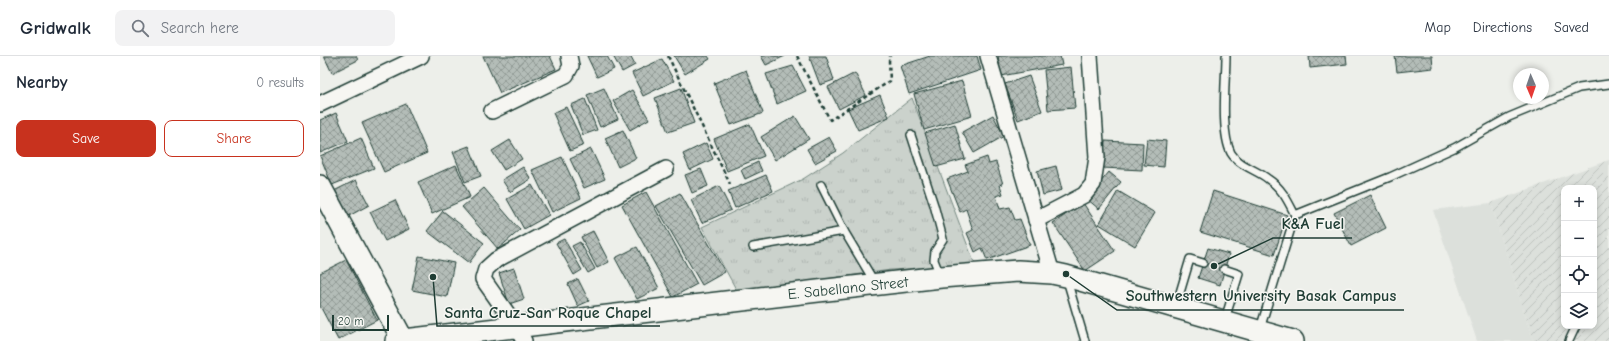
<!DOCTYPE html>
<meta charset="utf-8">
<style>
:root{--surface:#fff;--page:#f2f2f3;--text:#1f2937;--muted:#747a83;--line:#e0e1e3;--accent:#c8321e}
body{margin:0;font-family:"Comic Neue",sans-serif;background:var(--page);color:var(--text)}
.controls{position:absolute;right:12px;bottom:12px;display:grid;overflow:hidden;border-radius:8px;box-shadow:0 2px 6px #0003}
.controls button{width:36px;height:36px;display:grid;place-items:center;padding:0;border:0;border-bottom:1px solid var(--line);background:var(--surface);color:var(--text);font:20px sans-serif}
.compass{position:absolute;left:1193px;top:12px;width:36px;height:36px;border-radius:50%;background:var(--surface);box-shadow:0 2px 6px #0003;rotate:178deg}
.scale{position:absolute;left:12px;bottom:10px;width:57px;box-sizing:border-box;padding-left:4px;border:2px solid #1f3d34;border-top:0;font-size:11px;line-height:14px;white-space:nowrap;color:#1f3d34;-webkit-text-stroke:3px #f6f6f2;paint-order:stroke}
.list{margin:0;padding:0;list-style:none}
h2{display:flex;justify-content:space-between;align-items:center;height:52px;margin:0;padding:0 16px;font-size:17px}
h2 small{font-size:13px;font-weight:400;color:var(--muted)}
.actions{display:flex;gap:8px;padding:12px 16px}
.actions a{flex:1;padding:9px 0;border:1px solid var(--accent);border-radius:8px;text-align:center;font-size:14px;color:var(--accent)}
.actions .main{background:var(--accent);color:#fff}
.icon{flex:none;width:22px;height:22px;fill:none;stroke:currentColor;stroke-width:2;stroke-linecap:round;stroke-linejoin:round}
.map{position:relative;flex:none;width:1289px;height:285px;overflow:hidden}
header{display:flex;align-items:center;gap:24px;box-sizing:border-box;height:56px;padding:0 20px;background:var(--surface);border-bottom:1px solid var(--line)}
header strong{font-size:19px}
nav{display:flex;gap:22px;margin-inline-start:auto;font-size:14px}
.search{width:280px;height:36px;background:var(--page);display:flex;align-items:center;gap:10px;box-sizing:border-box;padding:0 14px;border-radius:8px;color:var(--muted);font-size:15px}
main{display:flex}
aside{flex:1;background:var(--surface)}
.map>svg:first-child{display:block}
.built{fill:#dce0db}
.industrial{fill:url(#industrial-furrows);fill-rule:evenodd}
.grass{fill:url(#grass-tufts);stroke:#758880}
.building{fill:url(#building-cross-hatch);stroke:#1f3d34}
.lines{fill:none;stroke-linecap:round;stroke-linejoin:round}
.lane-casing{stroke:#1f3d34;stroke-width:10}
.street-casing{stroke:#1f3d34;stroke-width:18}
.secondary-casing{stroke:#1f3d34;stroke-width:24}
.path{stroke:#1f3d34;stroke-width:2.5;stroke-dasharray:4 3;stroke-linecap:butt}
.lane{stroke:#f6f6f2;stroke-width:7}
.street{stroke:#f6f6f2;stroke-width:15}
.secondary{stroke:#f6f6f2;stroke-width:21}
.labels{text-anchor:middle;stroke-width:3;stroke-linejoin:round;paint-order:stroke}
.street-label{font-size:15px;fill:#1f3d34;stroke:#f6f6f2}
.leader{fill:none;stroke:#1f3d34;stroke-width:1.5}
.callout-dot{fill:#1f3d34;stroke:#f6f6f2;stroke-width:1.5}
.callout-label{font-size:16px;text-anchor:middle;font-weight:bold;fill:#1f3d34;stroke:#f6f6f2;stroke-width:3;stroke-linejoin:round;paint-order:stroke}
</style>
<header>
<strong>Gridwalk</strong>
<div class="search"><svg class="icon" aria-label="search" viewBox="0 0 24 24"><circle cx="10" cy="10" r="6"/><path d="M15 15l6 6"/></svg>Search here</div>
<nav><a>Map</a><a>Directions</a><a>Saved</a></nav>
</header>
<main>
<aside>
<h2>Nearby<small>0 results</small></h2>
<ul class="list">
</ul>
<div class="actions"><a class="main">Save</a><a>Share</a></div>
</aside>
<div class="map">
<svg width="1289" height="285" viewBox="0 0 1289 285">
<defs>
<pattern id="industrial-furrows" width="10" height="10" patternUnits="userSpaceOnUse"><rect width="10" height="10" fill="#dce0db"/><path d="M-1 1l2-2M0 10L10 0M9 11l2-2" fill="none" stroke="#bcc1bd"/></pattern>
<pattern id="grass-tufts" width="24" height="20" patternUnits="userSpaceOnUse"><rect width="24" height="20" fill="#cbd2cc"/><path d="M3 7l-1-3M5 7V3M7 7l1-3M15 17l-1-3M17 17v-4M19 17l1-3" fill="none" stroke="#aeb5b0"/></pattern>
<pattern id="building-cross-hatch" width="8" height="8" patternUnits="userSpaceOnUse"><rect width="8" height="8" fill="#b4bdb8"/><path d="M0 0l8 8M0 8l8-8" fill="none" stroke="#929b96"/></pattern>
</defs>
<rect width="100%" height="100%" fill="#edefea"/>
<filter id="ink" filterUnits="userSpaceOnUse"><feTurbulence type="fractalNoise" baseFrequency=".025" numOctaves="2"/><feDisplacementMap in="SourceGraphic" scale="8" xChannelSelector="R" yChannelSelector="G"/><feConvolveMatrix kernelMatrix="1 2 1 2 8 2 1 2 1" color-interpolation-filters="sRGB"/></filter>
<g filter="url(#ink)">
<polygon class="built" points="1171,147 1213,285 1157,285 1113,154"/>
<path class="industrial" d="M1289 104V285H1213L1171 147ZM1244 132H1274V270H1244Z"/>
<polygon class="grass" points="592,42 655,209 571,214 417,235 382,171 483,123 523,97"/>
<g class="building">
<polygon points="4,0 36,0 38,4 12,17"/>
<polygon points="163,0 230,0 236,13 180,37"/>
<polygon points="267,0 287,0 294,13 277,21"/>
<polygon points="293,0 310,0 315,9 302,16"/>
<polygon points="354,0 388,0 390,3 365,18"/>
<polygon points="441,0 465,0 446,9"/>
<polygon points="489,0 506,0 514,24 500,29"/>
<polygon points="610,0 657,0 661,14 589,38 580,10"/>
<polygon points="678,0 740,0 742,9 681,20"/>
<polygon points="989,0 1026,0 1027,8 990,12"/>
<polygon points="1075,0 1112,0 1113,12 1077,16"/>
<polygon points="342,3 354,25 323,40 312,17"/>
<polygon points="473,10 486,35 457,48 446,18"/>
<polygon points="751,11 755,52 728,54 724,14"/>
<polygon points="426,14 443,57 411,69 394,27"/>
<polygon points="535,17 546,39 519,53 508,31"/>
<polygon points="709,20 722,55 698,64 685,28"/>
<polygon points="642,25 652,60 604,74 594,38"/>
<polygon points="284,32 298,63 280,71 267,39"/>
<polygon points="361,32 374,67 348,76 335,42"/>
<polygon points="312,34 329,63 310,74 293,45"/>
<polygon points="560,39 569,61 538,74 528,53"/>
<polygon points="265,43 277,74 263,79 251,49"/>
<polygon points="86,48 107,97 64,116 42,67"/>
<polygon points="246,51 264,89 250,95 233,57"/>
<polygon points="16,57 28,85 0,97 0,64"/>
<polygon points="673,59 684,80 654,97 642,76"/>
<polygon points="475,60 489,83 455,104 441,81"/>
<polygon points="430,68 444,100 407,115 394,83"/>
<polygon points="635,68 645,103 616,111 605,77"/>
<polygon points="303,74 316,102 298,111 285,82"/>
<polygon points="509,81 517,95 495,107 487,93"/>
<polygon points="41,82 54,112 12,129 0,100"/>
<polygon points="827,83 846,85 844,111 824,109"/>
<polygon points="190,84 202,103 184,114 172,95"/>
<polygon points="785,85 823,87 822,114 783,112"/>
<polygon points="386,87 393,103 370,114 363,98"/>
<polygon points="149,90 161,120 145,126 133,96"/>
<polygon points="271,93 285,123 264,132 250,103"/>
<polygon points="242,101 261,142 232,156 212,114"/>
<polygon points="667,101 669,108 676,106 683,128 680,129 683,138 676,140 680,153 690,151 695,164 700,163 710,189 667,204 662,192 655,196 647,177 653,174 646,153 640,156 627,123 648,115 645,109"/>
<polygon points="438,106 442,115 425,123 421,114"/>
<polygon points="136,109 150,141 112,158 98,126"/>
<polygon points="736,110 742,134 723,139 717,115"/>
<polygon points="203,111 211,123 190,136 182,124"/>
<polygon points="381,113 388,130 372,137 365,119"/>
<polygon points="789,116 801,126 779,153 767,143"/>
<polygon points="446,119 453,135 415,152 408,135"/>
<polygon points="36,124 49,149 27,161 14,135"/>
<polygon points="212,129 229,159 204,173 187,143"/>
<polygon points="399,130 411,154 382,167 371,144"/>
<polygon points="164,132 200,174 178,193 142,151"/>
<polygon points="798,135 835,157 815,190 779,168"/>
<polygon points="893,135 967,159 954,199 880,176"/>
<polygon points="326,136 377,228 353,241 302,149"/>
<polygon points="360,137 405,216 382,229 336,150"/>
<polygon points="1050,139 1066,172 1031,190 1014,157"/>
<polygon points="75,144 89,173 65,185 50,156"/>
<polygon points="763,147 795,195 765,215 733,167"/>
<polygon points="123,155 164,187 149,207 107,175"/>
<polygon points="273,175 289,206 277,212 261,181"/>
<polygon points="244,183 262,214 254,219 236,187"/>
<polygon points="260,186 275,213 268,217 252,190"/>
<polygon points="317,191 339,232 317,243 295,202"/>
<polygon points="888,192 909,198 900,229 878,222"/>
<polygon points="99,200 134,207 127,241 92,234"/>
<polygon points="26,204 57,264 18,284 0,250 0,217"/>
<polygon points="194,212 204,243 189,248 179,217"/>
<polygon points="258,223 269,245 258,250 248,228"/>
</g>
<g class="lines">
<defs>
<g id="lane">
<path d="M906 0C906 24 900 76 911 97 919 110 937 114 948 123 962 132 968 145 975 159L940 273"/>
<polyline points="591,79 614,149 623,183 615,195 614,204 620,219"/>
<polyline points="501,129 524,175 555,227"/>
<polyline points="975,159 1070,121 1134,92 1189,61 1259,32 1289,28"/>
<polyline points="433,191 524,175"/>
<polyline points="904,213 919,218 905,263"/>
<polyline points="747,224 765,285"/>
<polyline points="856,250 870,203 883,207"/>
<polyline points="1249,285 1256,270"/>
</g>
<g id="street">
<polyline points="668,0 732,217"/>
<polyline points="0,48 101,0"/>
<polyline points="172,55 246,19 251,10 249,0"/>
<polyline points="716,164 764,139 773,128 777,101 770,0"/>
<polyline points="204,285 196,270 163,223 166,213 176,204 346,113"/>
</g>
<g id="secondary">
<polyline points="0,130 83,284"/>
<polyline points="76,285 498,235 621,221 698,215 732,217 746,220 973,285"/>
</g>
</defs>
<use href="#lane" class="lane-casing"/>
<use href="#street" class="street-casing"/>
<use href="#secondary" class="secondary-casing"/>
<g class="path">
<polyline points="348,0 410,128"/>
<polyline points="477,0 510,64 570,25 569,5 570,0"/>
</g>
<use href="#lane" class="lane"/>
<use href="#street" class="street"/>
<use href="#secondary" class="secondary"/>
</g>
</g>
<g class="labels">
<g class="street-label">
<text transform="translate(528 232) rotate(-6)" y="5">E. Sabellano Street</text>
</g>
</g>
<path class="leader" d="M894 210L953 182H1032M746 218L797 254H1084M113 221L117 270H340"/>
<g class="callout-dot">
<circle cx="894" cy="210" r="4"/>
<circle cx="746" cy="218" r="4"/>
<circle cx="113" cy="221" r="4"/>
</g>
<g class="callout-label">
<text x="993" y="173">K&amp;A Fuel</text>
<text x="941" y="245">Southwestern University Basak Campus</text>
<text x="228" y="262">Santa Cruz-San Roque Chapel</text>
</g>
</svg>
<div class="controls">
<button>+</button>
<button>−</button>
<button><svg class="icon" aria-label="locate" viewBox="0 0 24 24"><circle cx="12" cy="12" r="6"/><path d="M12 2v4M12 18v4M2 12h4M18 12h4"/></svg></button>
<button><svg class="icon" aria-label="layers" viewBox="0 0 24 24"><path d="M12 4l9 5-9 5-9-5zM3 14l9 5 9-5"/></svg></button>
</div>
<svg class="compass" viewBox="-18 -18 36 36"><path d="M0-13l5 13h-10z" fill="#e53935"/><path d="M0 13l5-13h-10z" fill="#747a83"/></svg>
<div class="scale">20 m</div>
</div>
</main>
